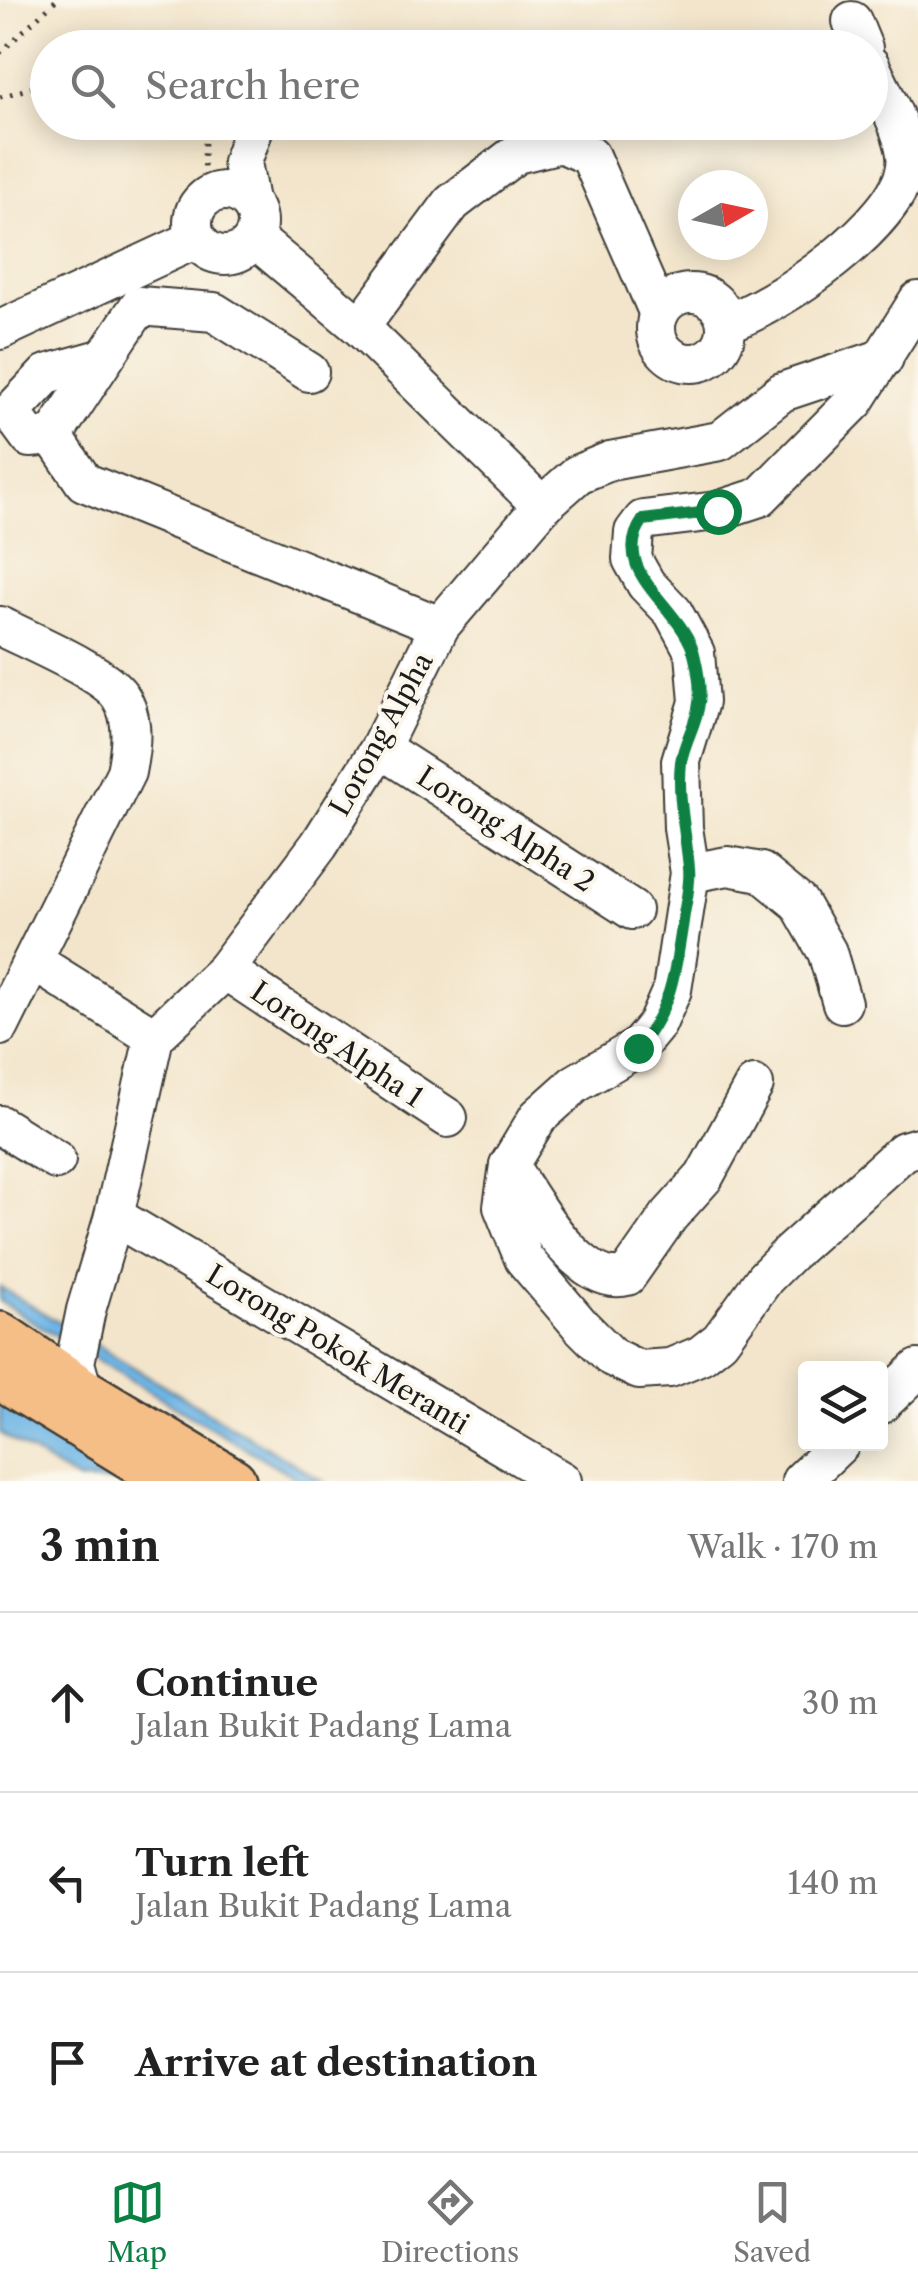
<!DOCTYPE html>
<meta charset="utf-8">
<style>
:root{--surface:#fff;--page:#f2f2f2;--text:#222;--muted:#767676;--line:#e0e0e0;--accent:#0b8043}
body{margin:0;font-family:"Libre Caslon Text",serif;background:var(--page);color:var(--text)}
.controls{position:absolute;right:30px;bottom:30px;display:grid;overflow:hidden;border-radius:10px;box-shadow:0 5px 25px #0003}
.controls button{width:90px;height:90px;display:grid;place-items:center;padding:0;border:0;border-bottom:2px solid var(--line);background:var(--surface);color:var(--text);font:50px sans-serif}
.compass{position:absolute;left:678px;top:170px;width:90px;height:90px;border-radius:50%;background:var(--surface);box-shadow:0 5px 25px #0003;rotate:81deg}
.stop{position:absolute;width:30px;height:30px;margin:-22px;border:8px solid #0b8043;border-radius:50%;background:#fff}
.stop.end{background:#0b8043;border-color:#fff;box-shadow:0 2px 10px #0008}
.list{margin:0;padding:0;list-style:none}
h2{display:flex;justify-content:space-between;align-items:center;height:130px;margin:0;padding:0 40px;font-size:42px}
h2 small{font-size:32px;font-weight:400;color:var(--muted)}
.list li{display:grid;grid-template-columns:65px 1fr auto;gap:30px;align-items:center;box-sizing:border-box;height:180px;padding:0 40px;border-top:2px solid var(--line)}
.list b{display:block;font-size:38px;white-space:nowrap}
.list p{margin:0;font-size:32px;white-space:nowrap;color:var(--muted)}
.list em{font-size:32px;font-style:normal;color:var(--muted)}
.icon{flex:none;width:55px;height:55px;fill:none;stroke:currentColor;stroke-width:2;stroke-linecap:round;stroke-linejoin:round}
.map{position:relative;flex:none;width:918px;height:1481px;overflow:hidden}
.search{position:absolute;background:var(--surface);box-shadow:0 5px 25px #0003;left:30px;right:30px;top:30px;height:110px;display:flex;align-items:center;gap:25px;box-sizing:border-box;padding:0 35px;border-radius:55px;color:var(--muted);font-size:38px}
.sheet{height:670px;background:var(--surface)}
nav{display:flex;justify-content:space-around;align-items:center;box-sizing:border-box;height:140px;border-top:2px solid var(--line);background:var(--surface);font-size:28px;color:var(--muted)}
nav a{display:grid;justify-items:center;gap:5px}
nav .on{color:var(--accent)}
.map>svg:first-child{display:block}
.water{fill:#6eb5e5;stroke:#456880;stroke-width:2.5}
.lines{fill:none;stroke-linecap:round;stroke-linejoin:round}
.minor-casing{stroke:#3c3a36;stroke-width:42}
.major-casing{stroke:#3c3a36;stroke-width:50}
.path{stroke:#3c3a36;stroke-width:5;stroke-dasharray:2.5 8;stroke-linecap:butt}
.minor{stroke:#fff;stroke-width:38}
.major{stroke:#f6be87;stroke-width:45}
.route{stroke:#0b8043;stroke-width:12}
.labels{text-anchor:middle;stroke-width:8;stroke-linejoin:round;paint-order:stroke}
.street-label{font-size:28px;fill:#1c1c1c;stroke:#fbf7ec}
</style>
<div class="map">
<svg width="918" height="1481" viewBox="0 0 918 1481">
<rect width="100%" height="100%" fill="#fbf7ec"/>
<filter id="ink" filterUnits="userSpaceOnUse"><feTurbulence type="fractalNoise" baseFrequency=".01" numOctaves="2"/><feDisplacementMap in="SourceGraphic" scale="20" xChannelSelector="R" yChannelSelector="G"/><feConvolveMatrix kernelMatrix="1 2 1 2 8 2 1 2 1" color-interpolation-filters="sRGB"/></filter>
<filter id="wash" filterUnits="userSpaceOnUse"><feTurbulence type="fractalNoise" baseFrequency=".0048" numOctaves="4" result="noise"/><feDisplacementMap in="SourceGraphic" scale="40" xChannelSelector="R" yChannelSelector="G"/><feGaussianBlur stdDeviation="2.25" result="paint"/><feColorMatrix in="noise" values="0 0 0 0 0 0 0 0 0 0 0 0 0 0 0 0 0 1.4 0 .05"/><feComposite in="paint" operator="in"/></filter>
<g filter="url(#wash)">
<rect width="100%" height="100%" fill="#f3e5cb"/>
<g class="water">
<polygon points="0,1287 323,1481 301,1481 35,1323 0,1301"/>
<polygon points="0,1403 126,1481 78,1481 0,1433"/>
</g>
</g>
<g filter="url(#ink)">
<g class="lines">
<defs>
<g id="minor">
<polyline points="852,21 863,48"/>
<circle cx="225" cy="223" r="32"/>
<polyline points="249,201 242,162 253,131"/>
<polyline points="254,238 360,327 542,506"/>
<circle cx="691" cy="328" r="35"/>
<polyline points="918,301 855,401 760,497 717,511 643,520 634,532 632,559 646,584 673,612 695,653 699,702 681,761 683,828 690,873 672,990 657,1024 638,1047 575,1084 538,1117 509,1165 503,1207 524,1259 581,1326 612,1357 639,1370 670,1368 701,1355 720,1340 765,1278 790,1253 904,1151 918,1147"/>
<path d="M726 323C778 307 899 223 906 166 910 139 881 91 870 65"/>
<polyline points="360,327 452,203 516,154 561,143 590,156 659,314"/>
<polyline points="0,330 196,239"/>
<polyline points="309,372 214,312 139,306 53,436 84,482 440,626"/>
<polyline points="53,436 30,438 11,412 47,374 104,358"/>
<path d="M0 626C29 641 104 672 120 696 135 719 131 747 126 772L0 1026"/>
<polyline points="380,748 632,910"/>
<polyline points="690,873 728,866 761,872 799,903 827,952 842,1003"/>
<polyline points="33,961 154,1037"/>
<polyline points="225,970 448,1118"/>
<polyline points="0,1125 56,1160"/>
<path d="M509 1165C530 1199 580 1289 627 1276L669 1216 704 1177 754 1085"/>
<polyline points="114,1216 562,1481"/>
<polyline points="83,1391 75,1363 86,1310 114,1216 154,1037 225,970 319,845 380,748 440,626 542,506 578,474 610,461 720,441 782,392 884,358"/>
<polyline points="880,1405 918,1369"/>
<polyline points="801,1481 840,1444"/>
</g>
<g id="major">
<polyline points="0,1335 83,1391 233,1481"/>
<polyline points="0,1376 171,1481"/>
</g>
</defs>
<use href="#minor" class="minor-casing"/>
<use href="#major" class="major-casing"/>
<g class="path">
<polyline points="0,53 56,0"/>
<polyline points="0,97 48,83"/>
<polyline points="206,122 204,159 207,196"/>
</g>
<use href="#minor" class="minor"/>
<use href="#major" class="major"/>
</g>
</g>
<g class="lines" filter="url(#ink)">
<path class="route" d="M638 1048C672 1006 675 973 683 921 685 904 691 885 689 868 686 833 677 797 681 762 684 742 697 723 699 703 701 690 698 671 695 658 686 608 606 573 643 520L718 511"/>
</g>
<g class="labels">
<g class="street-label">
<text transform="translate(381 734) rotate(-61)" y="10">Lorong Alpha</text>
<text transform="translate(506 829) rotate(33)" y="10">Lorong Alpha 2</text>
<text transform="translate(337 1044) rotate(34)" y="10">Lorong Alpha 1</text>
<text transform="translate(338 1349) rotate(31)" y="10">Lorong Pokok Meranti</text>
</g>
</g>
</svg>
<div class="controls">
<button><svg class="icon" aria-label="layers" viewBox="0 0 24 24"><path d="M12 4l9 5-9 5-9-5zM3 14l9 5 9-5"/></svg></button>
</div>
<svg class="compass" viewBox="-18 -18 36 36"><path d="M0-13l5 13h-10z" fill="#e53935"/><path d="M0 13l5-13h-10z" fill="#767676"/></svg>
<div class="stop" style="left:718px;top:511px"></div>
<div class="stop end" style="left:638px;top:1048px"></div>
<div class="search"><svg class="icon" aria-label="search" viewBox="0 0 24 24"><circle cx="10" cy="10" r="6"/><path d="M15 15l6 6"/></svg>Search here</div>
</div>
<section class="sheet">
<h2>3 min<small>Walk · 170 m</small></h2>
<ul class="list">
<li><svg class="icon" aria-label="ahead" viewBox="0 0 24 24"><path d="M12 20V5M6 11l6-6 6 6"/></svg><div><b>Continue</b><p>Jalan Bukit Padang Lama</p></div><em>30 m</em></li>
<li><svg class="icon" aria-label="left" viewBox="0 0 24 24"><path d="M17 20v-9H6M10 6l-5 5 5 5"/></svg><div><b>Turn left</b><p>Jalan Bukit Padang Lama</p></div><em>140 m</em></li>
<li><svg class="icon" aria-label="arrive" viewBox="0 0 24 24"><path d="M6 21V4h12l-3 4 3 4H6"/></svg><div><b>Arrive at destination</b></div></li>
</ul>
</section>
<nav>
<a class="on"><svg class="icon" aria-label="map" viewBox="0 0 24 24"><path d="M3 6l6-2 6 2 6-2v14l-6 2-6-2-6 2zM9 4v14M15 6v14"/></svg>Map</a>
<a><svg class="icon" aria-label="directions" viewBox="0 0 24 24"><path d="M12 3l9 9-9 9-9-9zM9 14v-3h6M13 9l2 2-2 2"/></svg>Directions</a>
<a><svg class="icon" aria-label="saved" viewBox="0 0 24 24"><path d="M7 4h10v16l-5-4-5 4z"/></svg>Saved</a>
</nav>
